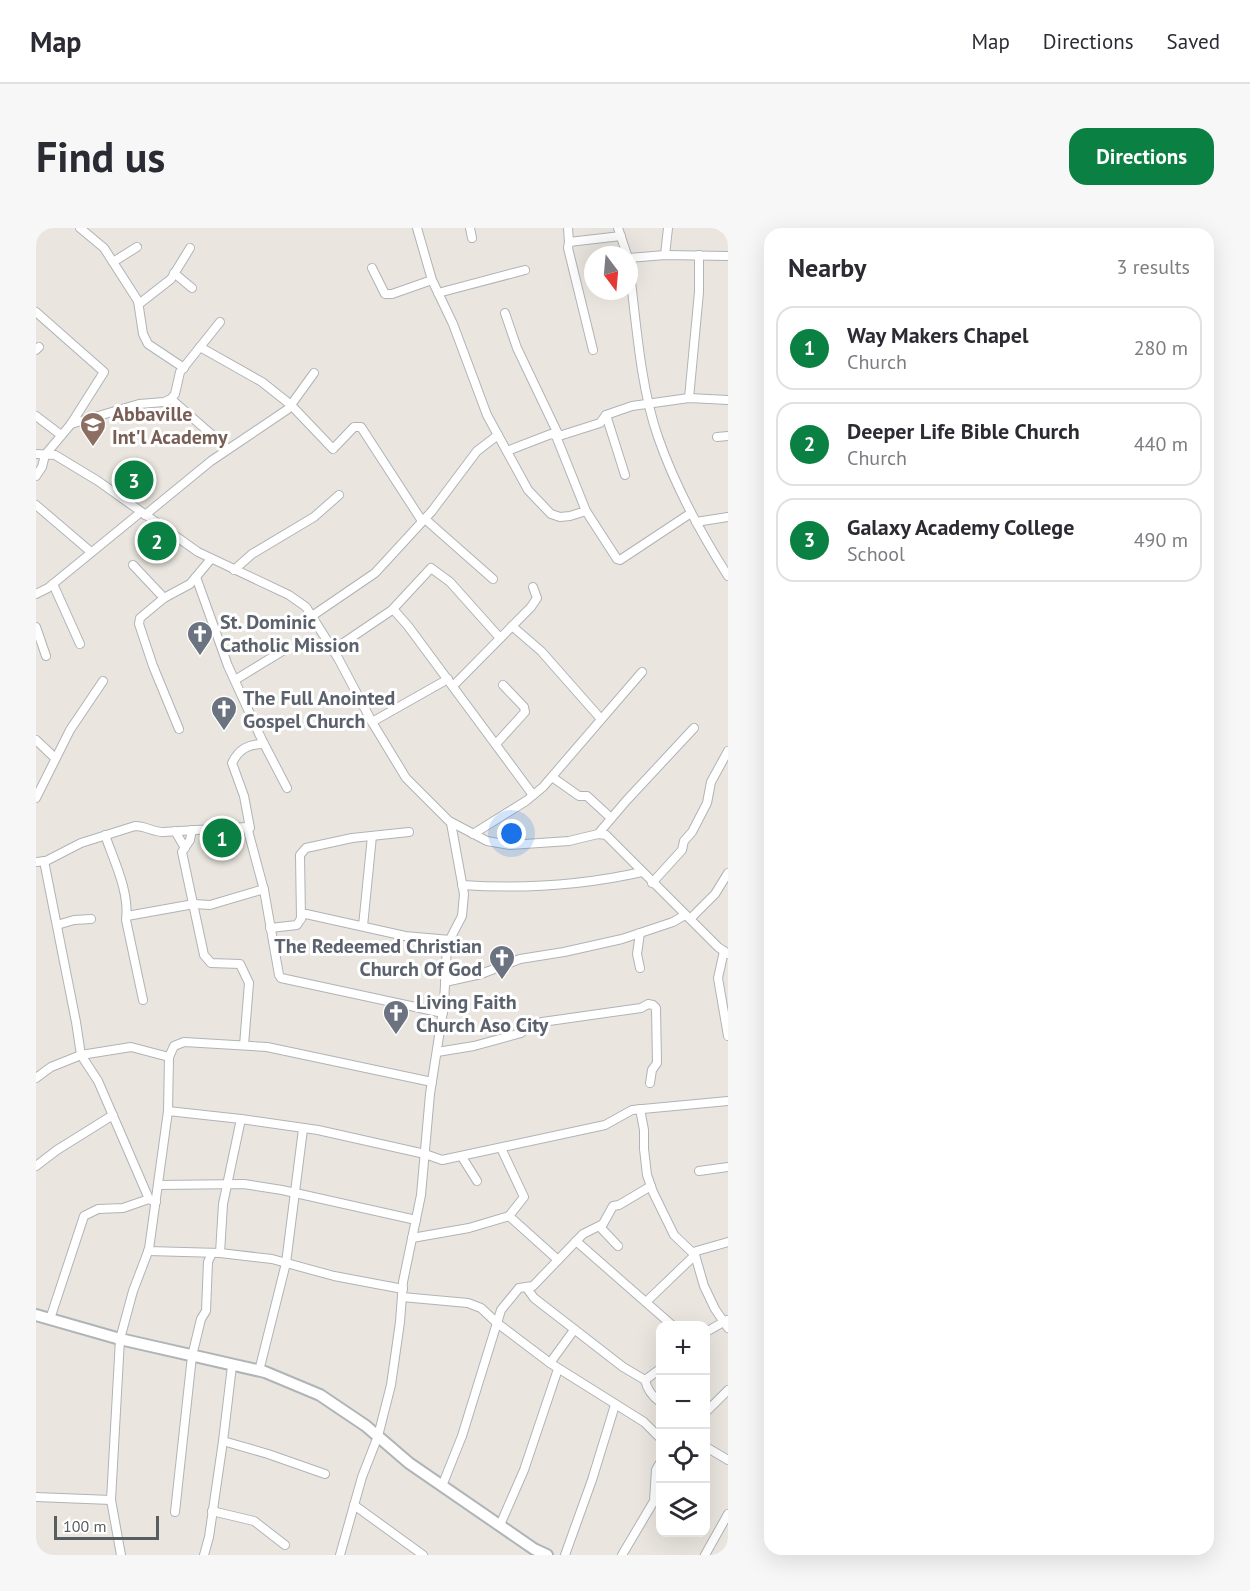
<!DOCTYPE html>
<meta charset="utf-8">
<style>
:root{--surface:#fff;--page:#f7f7f7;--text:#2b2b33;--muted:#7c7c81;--line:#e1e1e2;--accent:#0b8043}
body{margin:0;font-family:"PT Sans",sans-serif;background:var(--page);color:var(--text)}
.controls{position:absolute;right:18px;bottom:18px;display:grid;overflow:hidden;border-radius:12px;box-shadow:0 6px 24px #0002}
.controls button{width:54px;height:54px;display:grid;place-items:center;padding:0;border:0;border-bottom:2px solid var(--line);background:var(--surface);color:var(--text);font:30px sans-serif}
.compass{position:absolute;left:548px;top:18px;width:54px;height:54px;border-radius:50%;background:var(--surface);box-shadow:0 6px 24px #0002;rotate:164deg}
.scale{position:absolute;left:18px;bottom:15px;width:105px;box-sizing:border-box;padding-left:6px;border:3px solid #585d60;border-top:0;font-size:16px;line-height:21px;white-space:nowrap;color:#585d60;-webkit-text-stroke:4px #fff;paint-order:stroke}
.you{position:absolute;left:476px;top:606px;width:21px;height:21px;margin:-15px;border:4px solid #fff;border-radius:50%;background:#1a73e8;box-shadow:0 0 0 9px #1a73e833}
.badge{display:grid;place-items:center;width:39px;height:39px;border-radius:50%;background:var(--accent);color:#fff;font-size:20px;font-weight:700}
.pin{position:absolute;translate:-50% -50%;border:3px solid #fff;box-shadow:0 2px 6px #0006}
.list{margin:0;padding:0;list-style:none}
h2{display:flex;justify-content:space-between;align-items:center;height:78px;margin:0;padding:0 24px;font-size:26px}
h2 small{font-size:20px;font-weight:400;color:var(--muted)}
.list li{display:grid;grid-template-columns:39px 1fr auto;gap:18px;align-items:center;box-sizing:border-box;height:84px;margin:0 12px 12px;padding:0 12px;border:2px solid var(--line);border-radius:18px}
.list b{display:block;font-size:22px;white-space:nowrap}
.list p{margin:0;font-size:20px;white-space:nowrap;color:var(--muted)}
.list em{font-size:20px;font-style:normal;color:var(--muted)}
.icon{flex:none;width:33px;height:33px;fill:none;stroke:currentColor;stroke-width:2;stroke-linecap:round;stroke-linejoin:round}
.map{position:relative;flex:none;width:692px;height:1327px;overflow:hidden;border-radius:18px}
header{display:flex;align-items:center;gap:36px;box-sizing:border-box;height:84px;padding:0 30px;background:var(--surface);border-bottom:2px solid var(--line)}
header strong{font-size:28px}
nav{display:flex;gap:33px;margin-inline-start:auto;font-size:21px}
.intro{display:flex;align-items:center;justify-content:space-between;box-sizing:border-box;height:144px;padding:0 36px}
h1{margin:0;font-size:42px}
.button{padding:15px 27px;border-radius:18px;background:var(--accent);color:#fff;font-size:21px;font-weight:700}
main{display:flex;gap:36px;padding:0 36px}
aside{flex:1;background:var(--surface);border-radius:18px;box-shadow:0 6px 24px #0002}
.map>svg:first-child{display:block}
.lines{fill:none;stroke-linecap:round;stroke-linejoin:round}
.street-casing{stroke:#b0b3b7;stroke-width:10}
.secondary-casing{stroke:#afb4b7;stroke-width:14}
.street{stroke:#fff;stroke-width:8}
.secondary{stroke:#fff;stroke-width:10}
.labels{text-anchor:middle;stroke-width:6;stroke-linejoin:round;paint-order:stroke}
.education-label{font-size:20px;font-weight:bold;fill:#785e54;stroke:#fff;text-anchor:start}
.worship-label{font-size:20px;font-weight:bold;fill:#5b616d;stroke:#fff;text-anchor:start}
</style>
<header>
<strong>Map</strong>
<nav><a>Map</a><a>Directions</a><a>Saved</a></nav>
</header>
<div class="intro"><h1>Find us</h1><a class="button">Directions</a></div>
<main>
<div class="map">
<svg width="692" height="1327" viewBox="0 0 692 1327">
<rect width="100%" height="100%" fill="#eae6df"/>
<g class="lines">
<defs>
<g id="street">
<polyline points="44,0 68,20 102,73 107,106 112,116 148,140"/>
<polyline points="381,0 396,52 417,96 451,187 492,262 515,286 524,289 534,288 550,283"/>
<polyline points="434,0 436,10"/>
<polyline points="532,0 533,14"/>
<polyline points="582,0 591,27"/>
<polyline points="629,27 632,0"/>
<polyline points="593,30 629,27 692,28"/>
<polyline points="77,34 101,19"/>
<path d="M593 37C600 91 604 158 622 209 639 258 664 304 692 348"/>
<polyline points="336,40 349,66 356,66 396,52"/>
<polyline points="138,45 156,60"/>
<polyline points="402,65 489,42"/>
<polyline points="103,76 135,51 154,20"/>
<polyline points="0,84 68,144 35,196 9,227 6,239 0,248"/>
<polyline points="469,85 481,120 523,208"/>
<polyline points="164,119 226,154 255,177 297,221 318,199 325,199 386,293"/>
<polyline points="0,122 3,119"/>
<polyline points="557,122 532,20 533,14 585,8"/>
<polyline points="653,170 663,64 663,27"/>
<polyline points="135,171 192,221"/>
<polyline points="570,187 589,247"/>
<polyline points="0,188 25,207"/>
<polyline points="35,196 103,176 128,174 135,171 139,166 144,144 184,94"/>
<polyline points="520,208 550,283 581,331 584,332 655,285"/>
<polyline points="681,209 692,208"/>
<polyline points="471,223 515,206 523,208 564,195 570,187 596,178 653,170 692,172"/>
<polyline points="0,226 19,227 62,253 162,324 253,367 270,379 302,430 336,494 370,550 413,593 451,613 474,617 533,613 562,606 570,607 682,719 692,726"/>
<polyline points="0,277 55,324"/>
<polyline points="109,287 175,233 252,181 278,145"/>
<polyline points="389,291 457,351"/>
<polyline points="660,294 692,289"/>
<polyline points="97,337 128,370"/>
<polyline points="198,342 216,326 278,289 303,267"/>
<polyline points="160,349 192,438 226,512 251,560"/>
<polyline points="17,356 44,416"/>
<polyline points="0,366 12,360 105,284"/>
<polyline points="357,381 372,398 497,567"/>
<polyline points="276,388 339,345 396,283 441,223 462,207"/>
<polyline points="476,398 505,423 565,491"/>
<polyline points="0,399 10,428"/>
<polyline points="297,422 356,382 395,340 414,354 464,410"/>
<polyline points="199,452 253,419"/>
<polyline points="417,458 495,379 501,370 497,359"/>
<polyline points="336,494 412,451"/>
<polyline points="143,501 117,438 103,396 104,390 128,370 154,356 175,331"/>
<polyline points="0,512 19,530"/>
<polyline points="460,516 489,484 488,479 467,457"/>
<polyline points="516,549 543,568 551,568 575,590"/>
<polyline points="0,570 34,502 67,453"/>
<polyline points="156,602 154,612 146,624 168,727 175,735 204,736 213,755 208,817"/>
<path d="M212 602 214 600 208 568 196 535C203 521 212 516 228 516"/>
<polyline points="139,603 149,620"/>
<polyline points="437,606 490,573 507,559 606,444"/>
<polyline points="562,606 590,573 658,500"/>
<path d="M69 607C78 633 94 665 90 692L107 772"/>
<polyline points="8,633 40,794 45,827 62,853 113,971 120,974"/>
<path d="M0 634 10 633 45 615 99 598C110 598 117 604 127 604L211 599 228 662 243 747 245 750 407 785"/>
<polyline points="616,655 646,622 648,613 656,604 671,575 675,554 692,523"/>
<path d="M426 657C485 661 548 657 606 644"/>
<polyline points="91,688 158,676 174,677 228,661"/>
<polyline points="265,691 264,627 270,620 316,610 373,604"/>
<polyline points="654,691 679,666 692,645"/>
<polyline points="21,697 38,692 55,691"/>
<polyline points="327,698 336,608"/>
<polyline points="234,700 261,697 267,687 270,686 369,708 414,712"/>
<polyline points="604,705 601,726 604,740"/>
<polyline points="688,723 682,750 692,808"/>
<polyline points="409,754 445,746 484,731 528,724 586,711 637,694 649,687"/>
<polyline points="401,824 438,818 485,805 492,798 506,794 605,780 612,776 617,777 620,780 621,835 616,842 614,855"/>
<polyline points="0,850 15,839 45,827 95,819 133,829"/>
<polyline points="604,881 608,902 608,921 611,947 617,964 638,1007 659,1027 668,1058 679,1081 692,1100"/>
<polyline points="132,883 205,891 282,902 389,926 406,932 569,897 596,882 692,873"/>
<polyline points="465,920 488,969 473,988"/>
<polyline points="426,929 441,953"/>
<polyline points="0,938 21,922 77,887"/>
<polyline points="663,943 692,939"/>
<polyline points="122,957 208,956 246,962 380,992"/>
<polyline points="564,999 582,1018"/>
<polyline points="376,1010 433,1000 473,988 522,1032"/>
<polyline points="540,1013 637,1098"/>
<polyline points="112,1023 184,1025 236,1031 298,1048 367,1061"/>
<polyline points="657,1024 692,1014"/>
<polyline points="184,1025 187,976 205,891"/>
<polyline points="490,1059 498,1070 587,1139 609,1152 624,1141"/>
<polyline points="366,1069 432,1075 445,1080 461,1095 514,1135 608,1194 624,1210"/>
<polyline points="610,1074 659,1027"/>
<polyline points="14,1091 48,988 62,981 87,980 113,971"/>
<polyline points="670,1104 691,1092"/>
<polyline points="514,1135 538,1102"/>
<polyline points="223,1143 250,1035 267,901"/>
<path d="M609 1152C611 1161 617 1169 624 1174"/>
<polyline points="670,1184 692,1162"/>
<polyline points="187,1213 232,1226 289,1246"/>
<polyline points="670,1219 692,1232"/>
<polyline points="406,1258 426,1208 465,1082 483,1060 497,1058 547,1006 567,996 577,978 583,977 615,958"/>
<polyline points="0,1269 75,1272"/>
<polyline points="318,1277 387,1327"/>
<polyline points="176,1283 218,1293 249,1317"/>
<polyline points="139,1284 156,1128 165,1091 170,1083 172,1034 176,1025"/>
<polyline points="464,1297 488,1242 522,1141"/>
<polyline points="85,1327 75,1272 84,1111 97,1063 113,1021 132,883 133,829 138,818 148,814 231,819 396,854"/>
<polyline points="168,1327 173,1309 187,1213 196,1138"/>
<polyline points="304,1327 326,1249 342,1208 355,1157 364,1094 367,1054 385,967 394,866 408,776 411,717 426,688 428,666 415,595"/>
<polyline points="529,1327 556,1252 579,1177"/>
<polyline points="586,1327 618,1273 620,1242 624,1235"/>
<polyline points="669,1327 692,1286"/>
</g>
<polyline id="secondary" points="0,1087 84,1111 229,1144 284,1167 330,1198 373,1235 498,1321 511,1327"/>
</defs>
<use href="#street" class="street-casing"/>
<use href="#secondary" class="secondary-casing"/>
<use href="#street" class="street"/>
<use href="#secondary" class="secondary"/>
</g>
<defs>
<symbol id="school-pin" viewBox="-11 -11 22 30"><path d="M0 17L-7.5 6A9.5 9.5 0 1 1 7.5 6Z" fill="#8d6e63" stroke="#fff"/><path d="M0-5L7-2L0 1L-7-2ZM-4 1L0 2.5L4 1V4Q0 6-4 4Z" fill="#fff"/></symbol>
<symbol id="church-pin" viewBox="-11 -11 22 30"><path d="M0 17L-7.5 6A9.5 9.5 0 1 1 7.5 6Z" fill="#6b7280" stroke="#fff"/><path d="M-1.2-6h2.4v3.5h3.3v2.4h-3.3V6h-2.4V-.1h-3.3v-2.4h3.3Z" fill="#fff"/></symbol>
</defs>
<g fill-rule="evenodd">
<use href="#school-pin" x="42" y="182" width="30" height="40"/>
<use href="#church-pin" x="149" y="391" width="30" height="40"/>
<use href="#church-pin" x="173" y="466" width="30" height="40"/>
<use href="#church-pin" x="451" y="715" width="30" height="40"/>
<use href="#church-pin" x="345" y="770" width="30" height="40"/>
</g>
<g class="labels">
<g class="education-label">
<text x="76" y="193">Abbaville<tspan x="76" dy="23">Int'l Academy</tspan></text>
</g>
<g class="worship-label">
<text x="184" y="401">St. Dominic<tspan x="184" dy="23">Catholic Mission</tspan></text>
<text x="207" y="477">The Full Anointed<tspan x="207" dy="23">Gospel Church</tspan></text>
<text x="446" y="725" text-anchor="end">The Redeemed Christian<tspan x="446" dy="23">Church Of God</tspan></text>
<text x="380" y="781">Living Faith<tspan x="380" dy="23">Church Aso City</tspan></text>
</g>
</g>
</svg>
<div class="controls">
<button>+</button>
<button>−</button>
<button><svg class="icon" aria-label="locate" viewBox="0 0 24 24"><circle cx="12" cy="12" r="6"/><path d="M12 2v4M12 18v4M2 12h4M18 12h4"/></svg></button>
<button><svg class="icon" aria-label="layers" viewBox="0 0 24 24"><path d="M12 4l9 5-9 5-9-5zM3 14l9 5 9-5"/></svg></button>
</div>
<svg class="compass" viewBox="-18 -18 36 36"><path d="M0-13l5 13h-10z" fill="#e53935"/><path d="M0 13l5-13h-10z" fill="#7c7c81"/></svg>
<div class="scale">100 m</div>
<div class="you"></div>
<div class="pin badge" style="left:186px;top:610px">1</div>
<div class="pin badge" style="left:121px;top:313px">2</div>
<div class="pin badge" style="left:98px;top:252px">3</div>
</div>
<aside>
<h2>Nearby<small>3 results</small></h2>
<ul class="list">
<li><span class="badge">1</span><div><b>Way Makers Chapel</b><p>Church</p></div><em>280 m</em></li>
<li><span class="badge">2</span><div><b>Deeper Life Bible Church</b><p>Church</p></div><em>440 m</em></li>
<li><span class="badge">3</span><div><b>Galaxy Academy College</b><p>School</p></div><em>490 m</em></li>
</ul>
</aside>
</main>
